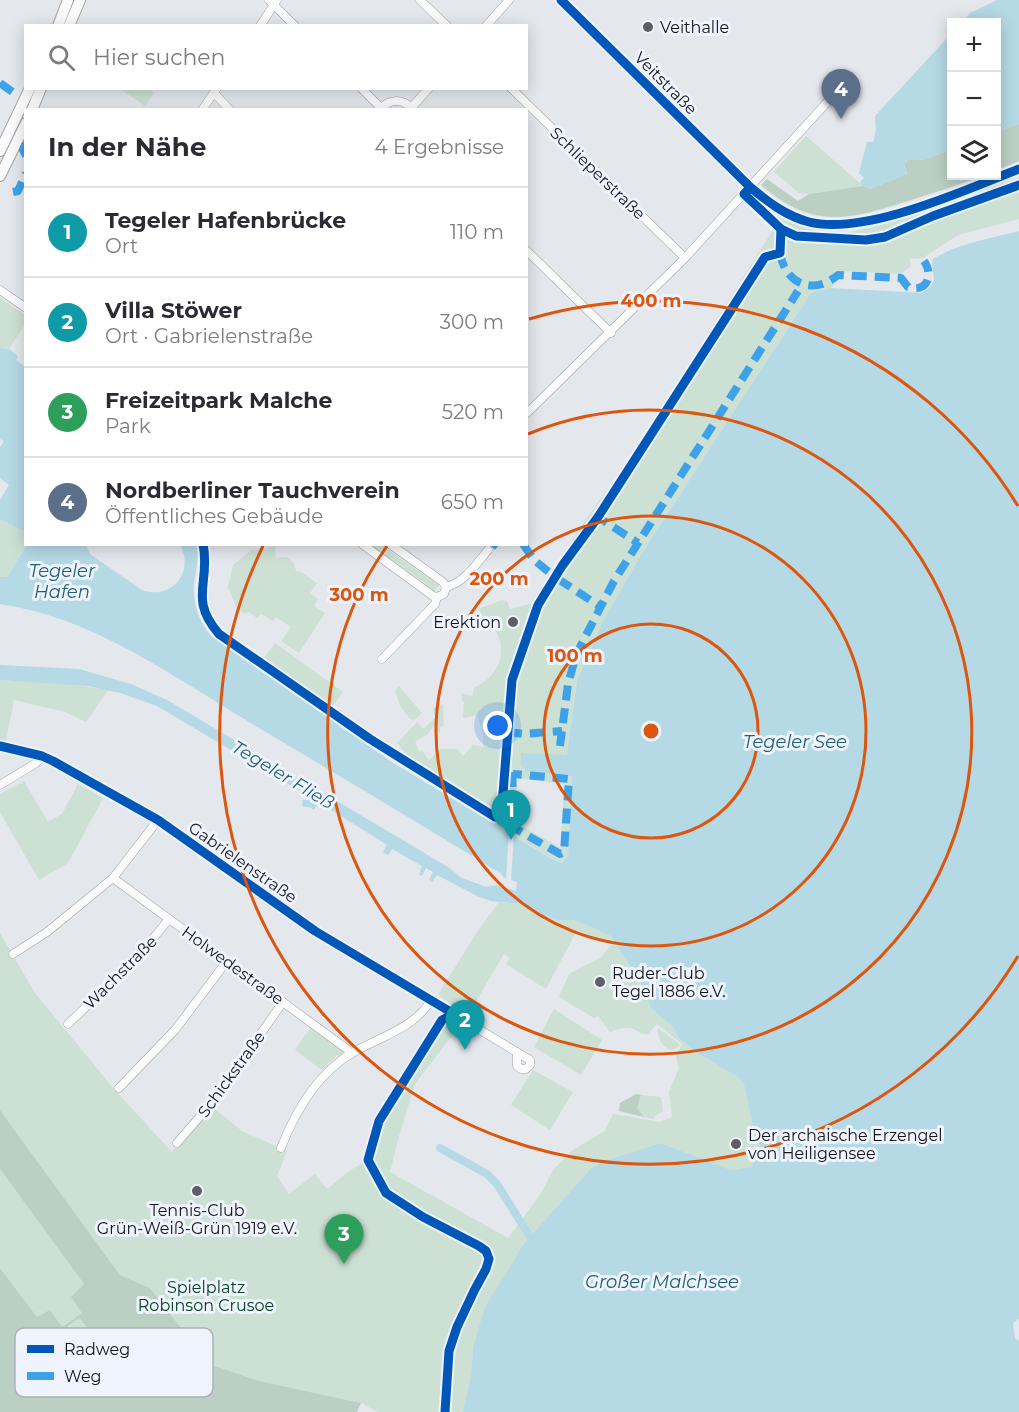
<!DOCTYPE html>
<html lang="de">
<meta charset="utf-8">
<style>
:root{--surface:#fff;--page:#f2f2f3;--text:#2b2b33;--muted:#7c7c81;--line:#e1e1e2;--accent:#0b8043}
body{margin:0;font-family:Montserrat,sans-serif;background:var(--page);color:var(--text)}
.controls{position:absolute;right:18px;top:18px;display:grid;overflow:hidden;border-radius:0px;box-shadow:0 3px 15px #0003}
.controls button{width:54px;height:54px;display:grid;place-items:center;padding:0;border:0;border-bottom:2px solid var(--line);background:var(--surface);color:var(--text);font:30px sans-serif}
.you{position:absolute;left:498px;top:726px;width:21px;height:21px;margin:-15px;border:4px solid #fff;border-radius:50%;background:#1a73e8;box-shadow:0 0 0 9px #1a73e833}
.badge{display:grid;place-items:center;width:39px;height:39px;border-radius:50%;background:var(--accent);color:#fff;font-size:20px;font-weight:700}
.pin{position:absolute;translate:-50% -50px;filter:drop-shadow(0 2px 3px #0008)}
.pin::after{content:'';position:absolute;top:32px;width:21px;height:18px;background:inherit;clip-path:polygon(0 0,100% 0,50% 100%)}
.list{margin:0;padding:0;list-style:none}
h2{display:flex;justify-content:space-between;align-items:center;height:78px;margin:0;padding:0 24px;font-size:26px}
h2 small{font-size:20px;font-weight:400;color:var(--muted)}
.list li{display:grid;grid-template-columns:39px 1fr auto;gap:18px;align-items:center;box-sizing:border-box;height:90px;padding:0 24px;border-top:2px solid var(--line)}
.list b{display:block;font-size:22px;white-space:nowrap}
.list p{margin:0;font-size:20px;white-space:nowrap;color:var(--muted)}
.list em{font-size:20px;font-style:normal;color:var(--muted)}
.icon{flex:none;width:33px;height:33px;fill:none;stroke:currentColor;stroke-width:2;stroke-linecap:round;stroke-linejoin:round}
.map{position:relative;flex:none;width:1019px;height:1412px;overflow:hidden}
.search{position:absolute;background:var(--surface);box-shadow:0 3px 15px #0003;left:24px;top:24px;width:504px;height:66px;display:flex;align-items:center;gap:15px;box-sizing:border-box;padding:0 21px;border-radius:0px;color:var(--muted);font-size:22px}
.panel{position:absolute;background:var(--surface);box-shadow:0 3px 15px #0003;left:24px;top:108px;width:504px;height:438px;border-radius:0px}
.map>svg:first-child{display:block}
.green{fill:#cce0d4;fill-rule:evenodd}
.forest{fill:#bbd0c3;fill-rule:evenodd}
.water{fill:#b5d9e5}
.pier{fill:#e4e7ec}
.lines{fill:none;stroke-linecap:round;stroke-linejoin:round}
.canal{stroke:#b5d9e5;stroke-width:8}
.minor-casing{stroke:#a0a2a6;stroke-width:9}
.tertiary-casing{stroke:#a0a2a6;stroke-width:10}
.secondary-casing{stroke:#a0a2a6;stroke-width:12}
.minor{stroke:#fbfbfc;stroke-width:8}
.tertiary{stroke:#fbfbfc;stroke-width:9}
.secondary{stroke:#fbfbfc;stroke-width:10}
.quiet{stroke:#3da2ea;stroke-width:8;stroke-dasharray:15 8;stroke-linecap:butt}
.cycleway-casing{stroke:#eef3fe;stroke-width:13}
.cycleway{stroke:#0057b8;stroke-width:9}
.ring{fill:none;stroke:#dd560d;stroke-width:3}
.poi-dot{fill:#5d5f63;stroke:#eef3fe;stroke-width:2}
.labels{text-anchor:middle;stroke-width:6;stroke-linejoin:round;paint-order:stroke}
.poi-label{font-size:16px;fill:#141619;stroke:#eef3fe;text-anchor:start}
.street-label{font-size:16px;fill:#141619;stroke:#eef3fe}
.park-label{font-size:16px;fill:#06431f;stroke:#eef3fe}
.water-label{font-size:18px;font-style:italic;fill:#216171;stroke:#eef3fe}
.key{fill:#eef3fe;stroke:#adb1b9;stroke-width:1.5}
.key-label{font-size:16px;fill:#141619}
.centre{fill:#dd560d;stroke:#eef3fe;stroke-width:3}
.ring-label{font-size:18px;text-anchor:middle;font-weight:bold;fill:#dd560d;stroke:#eef3fe;stroke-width:6;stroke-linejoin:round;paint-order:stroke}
</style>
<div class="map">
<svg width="1019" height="1412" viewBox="0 0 1019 1412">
<rect width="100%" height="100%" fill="#e4e7ec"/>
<g class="green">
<polygon points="148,88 154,93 145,106 123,91 125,89"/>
<polygon points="806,136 863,186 809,194 799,193 774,172"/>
<path d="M1019 178V219L958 235 923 258 910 259 911 266 901 274 847 271 831 288 811 293 642 553 603 621 577 681 567 756 521 753 526 771 572 775 568 856 565 861 558 862 496 825 498 803 484 810 406 763 409 757 397 743 417 722 423 729 435 718 433 708 443 705 444 726 440 727V733L435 730V727H433L427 735 415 741 419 752 422 751 429 760 440 749H457L463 756 473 745 483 747V735L478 717 479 715 463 718 464 701H462L461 693 472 696 474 688C507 672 511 638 481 615L479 607 481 608 502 600 507 601 510 609 530 604 586 519 621 471 773 230 748 205 753 199 781 219 801 227 826 232H850L881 225 926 211ZM517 778 564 784 561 848 515 822Z"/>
<polygon points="0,298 25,315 25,324 9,349 0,348"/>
<polygon points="0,519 25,532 26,544 27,545 7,577 0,577"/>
<polygon points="370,545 381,545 429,578 432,577 440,583 434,592 426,586 425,583"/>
<polygon points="268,547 275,547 276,558 287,557 294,563 296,571 301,572 317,583 310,593 318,599 314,606 325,613 299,653 281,641 291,627 276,617 273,621 261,614 257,618 248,611 245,614 237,609 228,587 233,565 251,550 267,549"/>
<polygon points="275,643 343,692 332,707 264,658"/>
<polygon points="0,680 69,684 108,690 86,722 65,712 14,700 6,741 0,740"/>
<polygon points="399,686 422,713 414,720 410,719 401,707 395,691"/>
<polygon points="24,781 48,822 62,814 78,784 103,798 68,863 39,880 0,812 0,794"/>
<path d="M499 902 521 904 526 909 559 920H575L611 936 641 983 651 1008 672 1026 680 1039 694 1051 738 1077 744 1085 754 1131 760 1147 751 1167 731 1170 660 1143 608 1160 591 1168 522 1246 473 1348 471 1376 463 1412H378L361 1403 259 1381 209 1364 150 1288 120 1275 0 1110V933L35 993 114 1089 172 1152 211 1106 242 1131 287 1151 277 1176 289 1194 315 1174 327 1189 349 1171 368 1160 379 1121 442 1020 457 1029 415 1084 399 1136 390 1172 508 1238 540 1195 553 1170 573 1150 605 1131 613 1114 660 1122 672 1117 669 1092 679 1068 676 1056 682 1044 657 1024 648 1034H642C630 1025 624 1027 610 1032L598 1016 594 1018 559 997 569 974 601 957 612 944 577 930 546 989 506 964 510 958 504 954 468 1015 438 995 477 932Z"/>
<polygon points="554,1009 602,1040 581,1075 534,1047"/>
<polygon points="311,1027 342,1050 343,1052 340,1056 337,1055 322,1070 295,1050"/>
<path d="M658 1028 679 1044V1046L673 1050C663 1050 657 1037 658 1028Z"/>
<polygon points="533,1070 573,1092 550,1130 511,1105"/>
<polygon points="641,1095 661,1097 663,1111 655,1116 654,1119 644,1117 637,1108"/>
<polygon points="0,1169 84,1284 82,1313 62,1327 37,1317 0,1268"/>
<polygon points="80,1318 114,1365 114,1372 107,1377 100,1375 67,1328"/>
</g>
<g class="forest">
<polygon points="1019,124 1019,161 997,170 997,132"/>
<path d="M951 150 952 176H983C958 185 933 193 908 201 848 220 813 230 761 185L767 179 798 201 809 194 863 186 870 189 907 174 904 164 908 160H922Z"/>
<polygon points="636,1094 641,1095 637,1108 644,1117 619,1111 620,1103"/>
<path d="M0 1110 120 1275 150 1288 209 1364 259 1381 361 1403 357 1412H0V1268L37 1317 50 1310 62 1327 82 1313 71 1297 84 1284 0 1169ZM80 1318 114 1365V1372L107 1377 100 1375 68 1329V1326Z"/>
</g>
<g class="water">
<polygon points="997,0 1019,0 1019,124 997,132 996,22 962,22 970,13"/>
<polygon points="951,34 951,150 922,160 908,160 904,165 907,174 870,189 863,186 860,182 864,178 859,173 867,142 873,142 876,130 875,116"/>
<path d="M1019 231V1319L1013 1323 1015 1338 1019 1341V1412H463L471 1376 473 1348 485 1307 509 1269 522 1246 591 1168 608 1160 660 1143 731 1170 751 1167 760 1147 754 1131 744 1085 738 1077 694 1051 680 1039 672 1026 651 1008 641 983 611 936 575 920H559L526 909 522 904 491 901 479 897 437 875 432 882 429 880 433 872 426 868 422 876 419 874 422 866 392 849 388 855 383 852 387 845 319 802 314 810 310 807H303L302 800H311L312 798 157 706 120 693 88 686 0 680V665L79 669 131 684 167 700 448 867 462 878 486 887 496 885 516 891 517 882 503 877 502 874C418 823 333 772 249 722 171 675 92 617 0 604V577H7L27 545H86L90 554 142 590C172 601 195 571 180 545H197C199 558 196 570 194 583 192 602 199 622 211 636L390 761 552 859 562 863 568 856 572 776 526 771 521 765V753L567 755 577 681 603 621 642 553 811 293 831 288 922 293C943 280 929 275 933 259 959 243 990 239 1019 231Z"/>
<polygon points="0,348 9,349 18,356 16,360 25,367 25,532 0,519 0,500 9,485 0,478 0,447 4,441 0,439"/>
</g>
<polygon class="pier" points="509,829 514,832 511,883 506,881"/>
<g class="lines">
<polyline class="canal" points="440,1148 487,1174 497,1184 530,1237"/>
<defs>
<g id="minor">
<polyline points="269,0 295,26"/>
<polyline points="420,0 447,26"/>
<polyline points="260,26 277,0"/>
<polyline points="486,26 509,0"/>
<polyline points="361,88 380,107"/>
<polyline points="511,88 685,258"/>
<polyline points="214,93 230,110"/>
<polyline points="412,107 429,88"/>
<polyline points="202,110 217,88"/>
<path d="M379 110C390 98 403 98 414 110"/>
<polyline points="526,250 611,333"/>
<polyline points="0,290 26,308"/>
<polyline points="526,414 685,258 841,87"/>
<polyline points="362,544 433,596 437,597 444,594 446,587"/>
<polyline points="390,544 443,582 446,587"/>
<path d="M446 587C464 583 477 563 488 550"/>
<polyline points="382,659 435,604 437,597"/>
<polyline points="0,746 42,756 53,761 158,820 315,931 530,1060 530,1065 526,1069 521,1069 517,1066 517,1052"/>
<polyline points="0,785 36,763 42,756"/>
<polyline points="113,878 347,1049 350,1054"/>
<polyline points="13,954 47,932 113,878 158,820"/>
<polyline points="68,1024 137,958 169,919"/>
<polyline points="119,1088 175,1030 227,961"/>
<polyline points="177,1143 215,1099 283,1002"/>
<path d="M281 1148C295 1112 317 1074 352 1053 379 1037 414 1029 431 1000"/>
</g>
<path id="tertiary" d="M561 0 750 187C768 202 786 216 809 222 865 236 965 190 1019 169"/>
<g id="secondary">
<polyline points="58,26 68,0"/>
<polyline points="69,26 80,0"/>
<polyline points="32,110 41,88"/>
<polyline points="0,151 30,88"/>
<polyline points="0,176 26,123"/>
</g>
</defs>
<use href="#minor" class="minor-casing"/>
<use href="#tertiary" class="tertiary-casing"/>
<use href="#secondary" class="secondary-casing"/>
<use href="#minor" class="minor"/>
<use href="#tertiary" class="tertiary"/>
<use href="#secondary" class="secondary"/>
<g class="quiet">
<polyline points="0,83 17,95"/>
<polyline points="26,143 23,150 26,156"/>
<polyline points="13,192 18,191 26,173"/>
<path d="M780 253C785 284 813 296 838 275L901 278 908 287C927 293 934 275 924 261"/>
<polyline points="596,521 598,517 638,543"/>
<polyline points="523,544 534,560 555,577"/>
<polyline points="492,547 495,544"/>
<polyline points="558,579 601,607"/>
<polyline points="507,732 524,734 562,731"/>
<polyline points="560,746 568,684 573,666 580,647 614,581 798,291"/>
<polyline points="512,772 513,794"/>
<polyline points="499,811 495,817 560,854 564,852 569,779 513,774"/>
</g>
<defs>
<g id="cycleway">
<path d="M561 0 750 187C768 202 786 216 809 222 865 236 965 190 1019 169"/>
<polyline points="749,189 744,194 781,229 796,236 866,240 885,237 933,216 1019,185"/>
<path d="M203 544C211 582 188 599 219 634L370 739 495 817 502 806 512 680 538 605 562 566 598 517 765 257 780 253 781 229"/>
<polyline points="0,746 42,756 53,761 158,820 315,931 454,1014"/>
<polyline points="445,1412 449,1351 457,1327 475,1289 486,1269 489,1259 486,1251 479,1246 423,1217 386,1193 368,1160 379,1121 442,1020 454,1014"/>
</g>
</defs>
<use href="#cycleway" class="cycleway-casing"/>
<use href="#cycleway" class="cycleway"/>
</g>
<g class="ring">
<circle cx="651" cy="731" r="107"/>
<circle cx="651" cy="731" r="215"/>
<path d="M528 434A322 322 0 1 1 387 546"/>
<path d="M1018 956A430 430 0 0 1 263 546M529 319A430 430 0 0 1 1018 506"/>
</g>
<g class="poi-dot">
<circle cx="648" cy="27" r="6"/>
<circle cx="513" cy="622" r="6"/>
<circle cx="600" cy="982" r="6"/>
<circle cx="736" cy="1144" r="6"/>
<circle cx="197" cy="1191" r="6"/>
</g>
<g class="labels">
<g class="poi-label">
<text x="660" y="33">Veithalle</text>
<text x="501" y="628" text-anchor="end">Erektion</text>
<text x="612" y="979">Ruder-Club<tspan x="612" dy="18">Tegel 1886 e.V.</tspan></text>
<text x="748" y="1141">Der archaische Erzengel<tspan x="748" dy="18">von Heiligensee</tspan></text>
<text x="197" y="1216" text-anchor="middle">Tennis-Club<tspan x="197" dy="18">Grün-Weiß-Grün 1919 e.V.</tspan></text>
</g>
<g class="street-label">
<text transform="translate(666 83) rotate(45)" y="6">Veitstraße</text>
<text transform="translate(598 173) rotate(44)" y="6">Schlieperstraße</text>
<text transform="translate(243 862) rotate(35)" y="6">Gabrielenstraße</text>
<text transform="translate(233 965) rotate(36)" y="6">Holwedestraße</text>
<text transform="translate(120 972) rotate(-45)" y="6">Wachstraße</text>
<text transform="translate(231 1074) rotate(-54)" y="6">Schickstraße</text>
</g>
<g class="park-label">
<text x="206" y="1293">Spielplatz<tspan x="206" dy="18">Robinson Crusoe</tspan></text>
</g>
<g class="water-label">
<text x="62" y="577">Tegeler<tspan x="62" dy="21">Hafen</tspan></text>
<text x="795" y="748">Tegeler See</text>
<text transform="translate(283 775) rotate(31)" y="6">Tegeler Fließ</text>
<text x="662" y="1288">Großer Malchsee</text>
</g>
</g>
<rect x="15" y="1328" width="198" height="69" rx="9" class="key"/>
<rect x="27" y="1345" width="27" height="8" fill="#0057b8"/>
<rect x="27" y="1372" width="27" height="8" fill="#3da2ea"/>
<g class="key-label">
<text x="64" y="1355">Radweg</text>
<text x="64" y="1382">Weg</text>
</g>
<circle cx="651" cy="731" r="9" class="centre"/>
<g class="ring-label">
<text x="651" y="307">400 m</text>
<text x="499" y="585">200 m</text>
<text x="359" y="601">300 m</text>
<text x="575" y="662">100 m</text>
</g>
</svg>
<div class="controls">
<button>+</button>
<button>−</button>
<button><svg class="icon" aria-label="layers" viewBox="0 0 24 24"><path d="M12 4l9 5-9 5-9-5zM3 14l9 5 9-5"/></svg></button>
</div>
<div class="you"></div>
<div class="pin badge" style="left:511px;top:840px;background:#0f9aa8">1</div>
<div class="pin badge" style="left:465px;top:1050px;background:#0f9aa8">2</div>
<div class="pin badge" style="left:344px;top:1264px;background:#2e9e5b">3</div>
<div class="pin badge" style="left:841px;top:119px;background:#5c6f8a">4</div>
<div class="search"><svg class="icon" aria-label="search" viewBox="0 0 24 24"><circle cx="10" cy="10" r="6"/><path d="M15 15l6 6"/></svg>Hier suchen</div>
<section class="panel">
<h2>In der Nähe<small>4 Ergebnisse</small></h2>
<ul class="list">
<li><span class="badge" style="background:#0f9aa8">1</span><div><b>Tegeler Hafenbrücke</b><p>Ort</p></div><em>110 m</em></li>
<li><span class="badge" style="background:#0f9aa8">2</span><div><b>Villa Stöwer</b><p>Ort · Gabrielenstraße</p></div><em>300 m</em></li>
<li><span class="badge" style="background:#2e9e5b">3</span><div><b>Freizeitpark Malche</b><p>Park</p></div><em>520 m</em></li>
<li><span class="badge" style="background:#5c6f8a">4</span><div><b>Nordberliner Tauchverein</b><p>Öffentliches Gebäude</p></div><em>650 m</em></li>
</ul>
</section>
</div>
